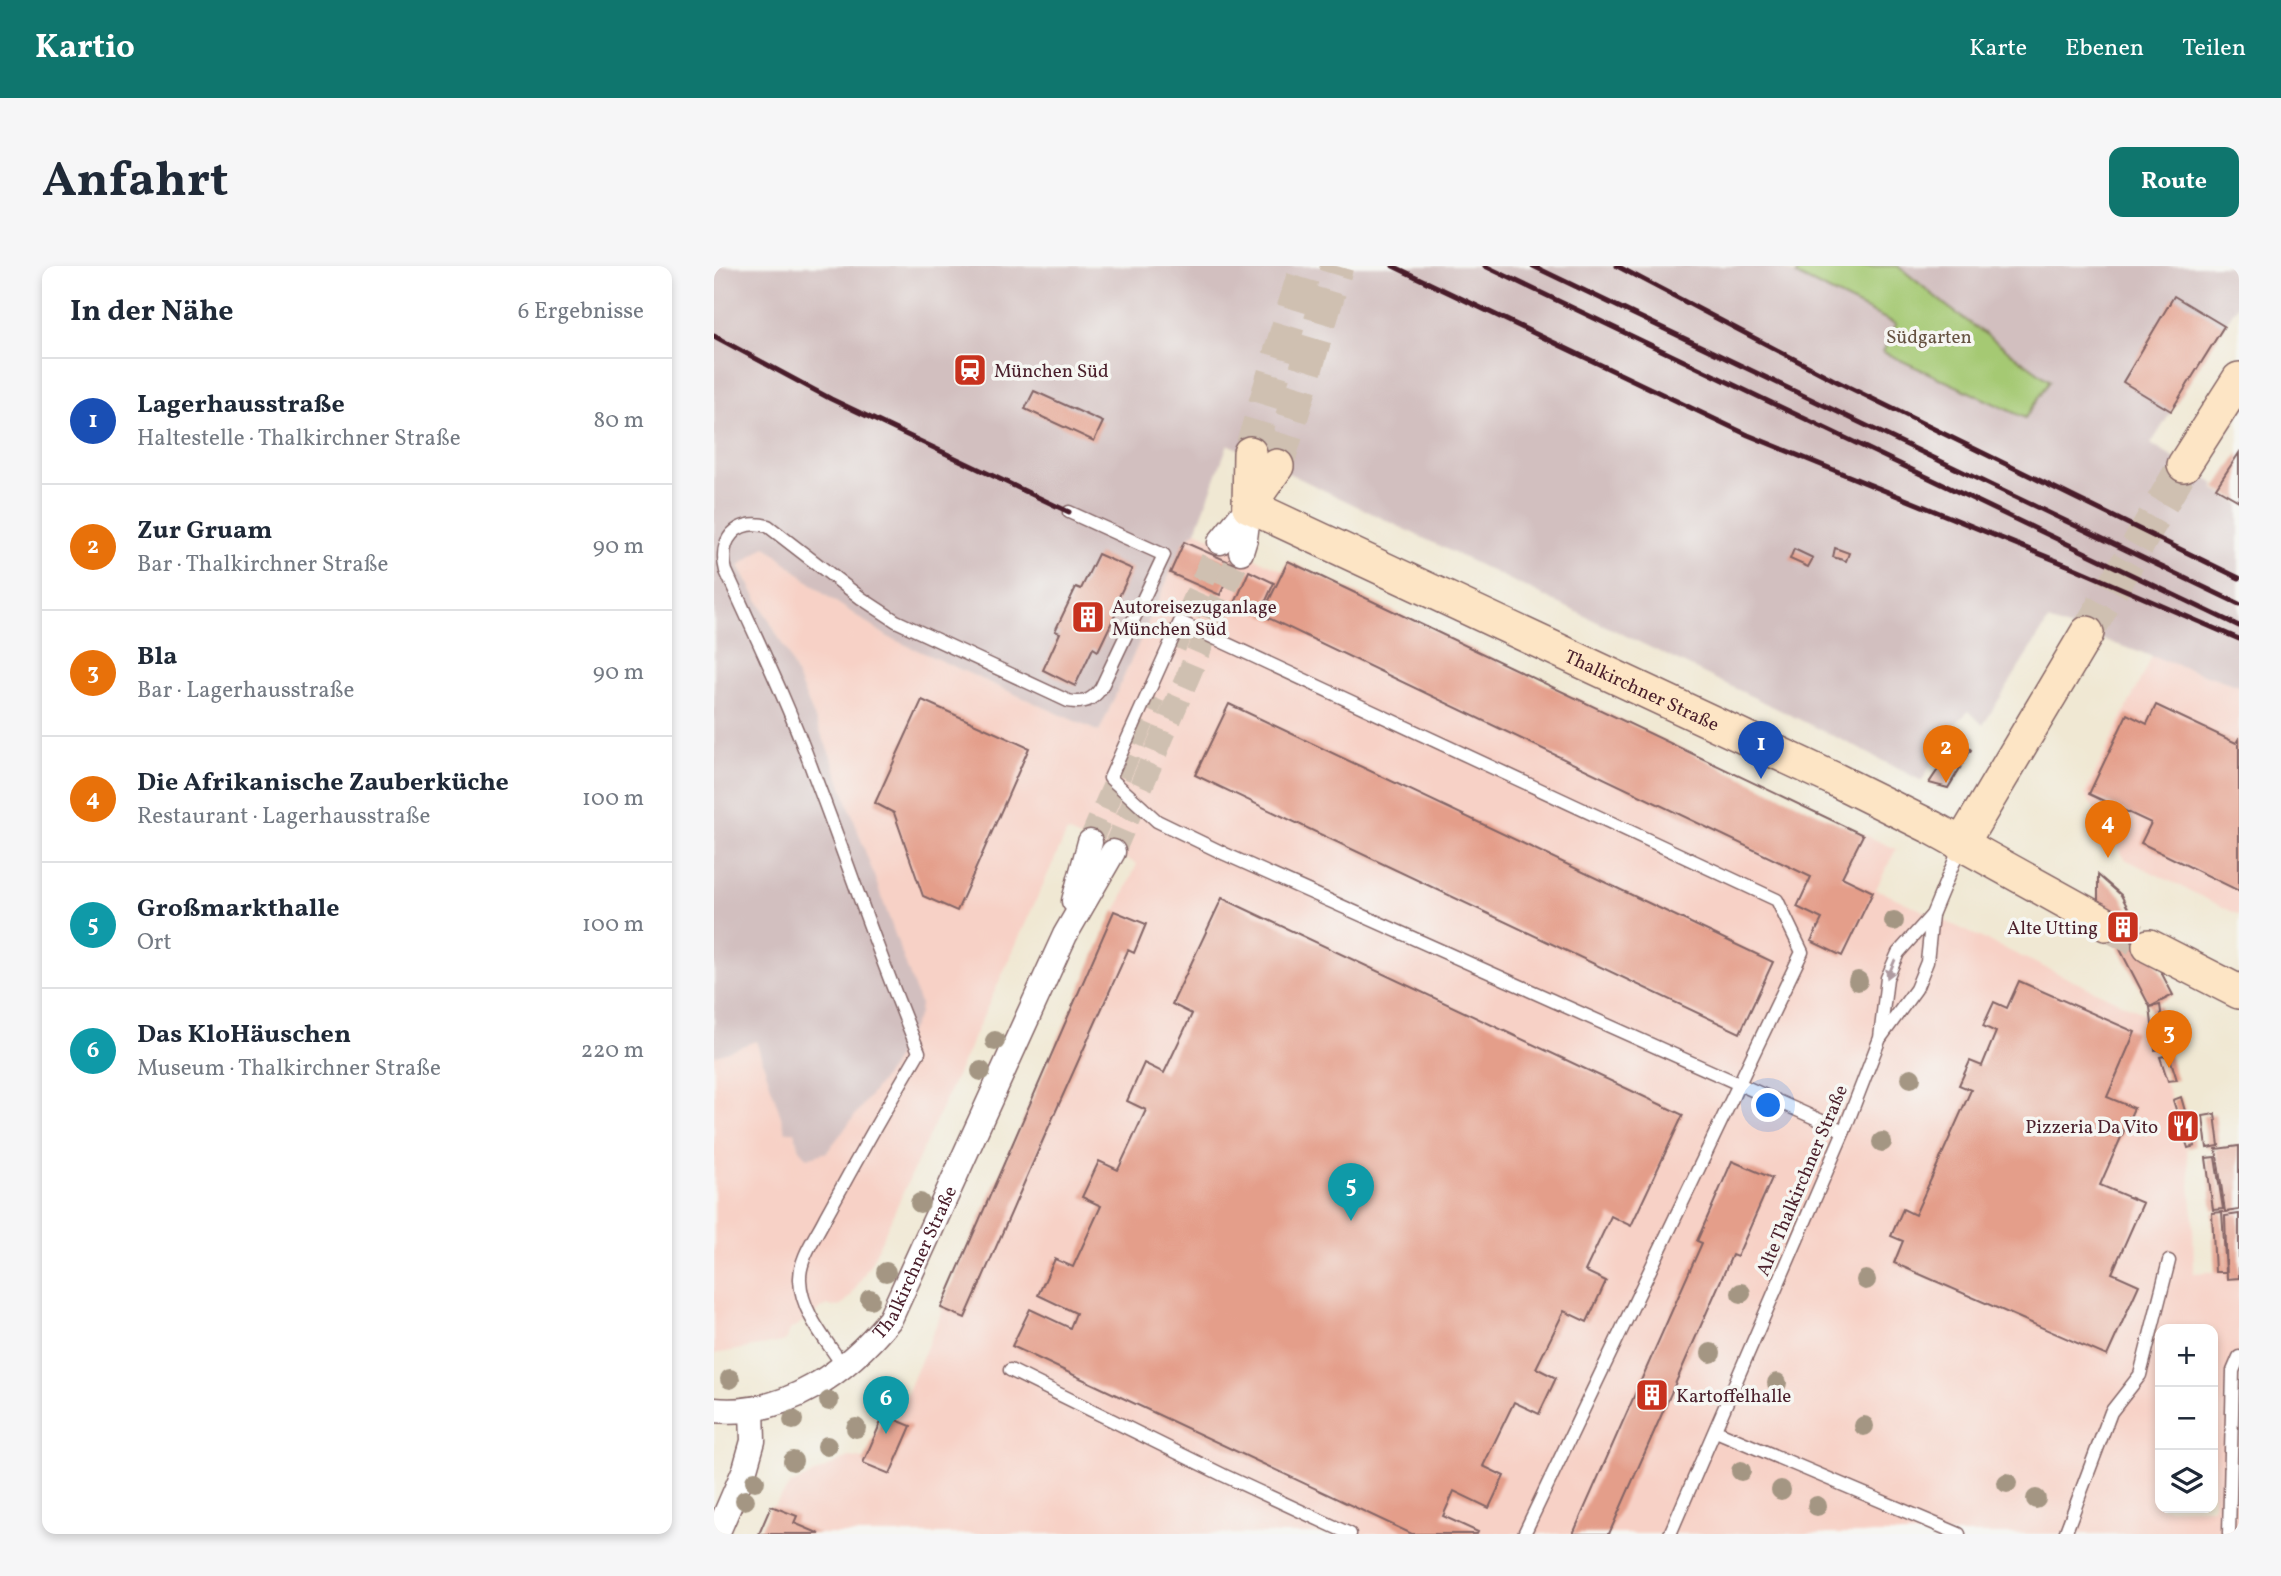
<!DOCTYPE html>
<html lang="de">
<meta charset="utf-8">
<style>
:root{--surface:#fff;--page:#f6f6f7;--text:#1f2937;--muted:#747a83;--line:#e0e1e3;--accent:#0f766e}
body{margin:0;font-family:Vollkorn,serif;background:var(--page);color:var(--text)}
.controls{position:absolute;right:21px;bottom:21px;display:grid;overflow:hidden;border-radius:14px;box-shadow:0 4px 10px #0003}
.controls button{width:63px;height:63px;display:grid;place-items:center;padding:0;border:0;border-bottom:2px solid var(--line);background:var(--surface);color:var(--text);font:35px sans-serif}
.you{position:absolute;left:1055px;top:840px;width:24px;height:24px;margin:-18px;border:5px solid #fff;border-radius:50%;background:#1a73e8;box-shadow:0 0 0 10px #1a73e833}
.badge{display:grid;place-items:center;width:46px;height:46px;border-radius:50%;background:var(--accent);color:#fff;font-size:23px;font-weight:700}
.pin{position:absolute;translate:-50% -58px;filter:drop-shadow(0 2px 4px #0008)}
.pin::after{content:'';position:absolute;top:37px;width:24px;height:21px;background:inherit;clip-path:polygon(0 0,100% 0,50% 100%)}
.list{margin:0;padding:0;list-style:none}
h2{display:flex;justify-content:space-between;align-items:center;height:91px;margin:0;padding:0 28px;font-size:30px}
h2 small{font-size:23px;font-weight:400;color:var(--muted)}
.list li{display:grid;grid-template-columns:46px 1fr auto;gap:21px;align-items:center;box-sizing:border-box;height:126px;padding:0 28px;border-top:2px solid var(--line)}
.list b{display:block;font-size:26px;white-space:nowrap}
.list p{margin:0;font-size:23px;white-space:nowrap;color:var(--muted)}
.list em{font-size:23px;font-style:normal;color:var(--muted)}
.icon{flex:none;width:38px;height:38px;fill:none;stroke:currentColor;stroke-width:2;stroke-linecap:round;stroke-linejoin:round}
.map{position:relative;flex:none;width:1525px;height:1268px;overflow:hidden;border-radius:14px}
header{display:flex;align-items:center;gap:42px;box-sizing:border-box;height:98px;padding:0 35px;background:var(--accent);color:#fff}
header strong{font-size:33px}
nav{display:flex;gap:38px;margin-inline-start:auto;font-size:24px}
.intro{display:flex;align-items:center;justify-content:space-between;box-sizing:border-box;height:168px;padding:0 42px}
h1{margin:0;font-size:49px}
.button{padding:18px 32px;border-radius:14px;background:var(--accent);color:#fff;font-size:24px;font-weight:700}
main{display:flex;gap:42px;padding:0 42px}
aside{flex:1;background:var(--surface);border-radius:14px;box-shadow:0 4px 10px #0003}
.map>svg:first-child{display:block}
.built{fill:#f7d1c6;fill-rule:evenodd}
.industrial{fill:#d2bfbf}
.green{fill:#a5c973;stroke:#78744f;stroke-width:2}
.building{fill:#e49e8a}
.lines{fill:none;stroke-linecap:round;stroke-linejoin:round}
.street-tunnel{stroke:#cfc0b1;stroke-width:24;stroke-dasharray:24 12;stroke-linecap:butt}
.secondary-tunnel{stroke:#cfc0b1;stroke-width:33;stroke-dasharray:33 17;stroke-linecap:butt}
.lane-casing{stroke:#846566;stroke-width:15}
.street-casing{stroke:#846566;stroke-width:27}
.secondary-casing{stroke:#846566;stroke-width:36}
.lane{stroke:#fff;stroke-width:12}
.street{stroke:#fff;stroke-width:24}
.secondary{stroke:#fde5c5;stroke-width:33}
.rail{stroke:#4a1f2b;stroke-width:5}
.tree{fill:#a49683}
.oneway{fill:#ae9aa0}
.labels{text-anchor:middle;stroke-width:7;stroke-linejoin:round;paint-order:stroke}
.park-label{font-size:19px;fill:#655241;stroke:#f6f6f2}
.poi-label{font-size:19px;fill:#4a1f2b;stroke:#f6f6f2;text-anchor:start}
.street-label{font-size:19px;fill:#4a1f2b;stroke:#f6f6f2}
</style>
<header>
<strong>Kartio</strong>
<nav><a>Karte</a><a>Ebenen</a><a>Teilen</a></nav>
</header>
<div class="intro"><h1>Anfahrt</h1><a class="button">Route</a></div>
<main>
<aside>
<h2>In der Nähe<small>6 Ergebnisse</small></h2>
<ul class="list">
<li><span class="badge" style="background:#1a4fb4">1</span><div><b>Lagerhausstraße</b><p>Haltestelle · Thalkirchner Straße</p></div><em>80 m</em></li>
<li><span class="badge" style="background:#e8710a">2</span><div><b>Zur Gruam</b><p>Bar · Thalkirchner Straße</p></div><em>90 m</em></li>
<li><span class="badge" style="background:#e8710a">3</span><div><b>Bla</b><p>Bar · Lagerhausstraße</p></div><em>90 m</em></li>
<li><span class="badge" style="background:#e8710a">4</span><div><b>Die Afrikanische Zauberküche</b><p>Restaurant · Lagerhausstraße</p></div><em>100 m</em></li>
<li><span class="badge" style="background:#0f9aa8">5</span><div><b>Großmarkthalle</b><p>Ort</p></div><em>100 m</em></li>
<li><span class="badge" style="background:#0f9aa8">6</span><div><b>Das KloHäuschen</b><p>Museum · Thalkirchner Straße</p></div><em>220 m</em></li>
</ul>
</aside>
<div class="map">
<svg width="1525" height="1268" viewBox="0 0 1525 1268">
<rect width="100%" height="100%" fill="#f6f6f2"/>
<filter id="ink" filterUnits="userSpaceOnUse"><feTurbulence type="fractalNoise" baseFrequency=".0143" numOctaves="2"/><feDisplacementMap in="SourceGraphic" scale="14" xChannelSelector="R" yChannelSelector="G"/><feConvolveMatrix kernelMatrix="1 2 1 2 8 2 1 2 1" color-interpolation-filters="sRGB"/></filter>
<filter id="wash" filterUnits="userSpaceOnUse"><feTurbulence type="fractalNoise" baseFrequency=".00686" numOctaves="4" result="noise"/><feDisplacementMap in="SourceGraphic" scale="28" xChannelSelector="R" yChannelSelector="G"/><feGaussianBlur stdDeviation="1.57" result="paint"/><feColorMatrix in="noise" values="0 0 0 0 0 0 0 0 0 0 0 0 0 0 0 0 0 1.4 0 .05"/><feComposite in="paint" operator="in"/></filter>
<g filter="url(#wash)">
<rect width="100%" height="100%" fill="#f0e8d3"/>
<g class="built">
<path d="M482 265 1182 583 1162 623 1433 749 1434 763 1473 883 1479 952 1480 1007 1512 1005 1511 950 1502 883 1525 880V1268H45L57 1240H60L76 1219 135 1191 151 1193 170 1149 182 1153 229 1043 227 1042 423 598 353 566 158 995 137 1030 128 1039 119 1041 113 1039 76 1064 73 1073 68 1076 0 1088V790L42 775 72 865H80L86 884 113 886 141 848 118 493 73 387 25 299 52 280 110 328 174 371 385 466 470 276ZM1446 1063H1499V1242H1446Z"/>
<polygon points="1438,390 1525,420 1525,649 1411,593 1371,528"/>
</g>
<polygon class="industrial" points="0,0 1064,0 1183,58 1170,85 1310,152 1335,115 1234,41 1184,0 1525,0 1525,36 1437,178 1501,218 1500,223 1525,237 1525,420 1334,355 1269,459 1255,445 1237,462 1208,515 1132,476 514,178 482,265 470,276 385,466 174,371 110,328 52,280 25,300 73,387 118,493 206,738 205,748 177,802 113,886 93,892 86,884 80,865 72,866 42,775 0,790"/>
<polygon class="green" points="1086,0 1184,0 1234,41 1336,115 1311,152 1169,86 1182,58 1082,9"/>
<g id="blocks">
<g class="building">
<polygon points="1460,30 1510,60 1457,145 1409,116"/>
<polygon points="320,125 389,156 380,175 311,143"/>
<polygon points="1525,187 1525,235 1502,222"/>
<polygon points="470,276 520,298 506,329 456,307"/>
<polygon points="1121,282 1135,287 1132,295 1119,291"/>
<polygon points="1080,283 1099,292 1094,301 1076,293"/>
<polygon points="384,288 418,303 401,339 405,341 384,385 379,382 361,420 329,404 346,367 341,365 362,321 367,323"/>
<polygon points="574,295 1149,569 1128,611 1159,626 1128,690 1097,675 1108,653 1083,641 1097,611 548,349"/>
<polygon points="535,305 560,317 546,348 521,337"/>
<polygon points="208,434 315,482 243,645 209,630 180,547 161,537"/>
<polygon points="515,438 1059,696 1026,767 481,509"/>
<polygon points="1442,439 1522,477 1525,472 1525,625 1427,577 1437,557 1375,528 1413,448 1433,458"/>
<polygon points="1245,472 1257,484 1234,522 1215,517"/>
<polygon points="1384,609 1407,629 1459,729 1436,741 1384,641"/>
<polygon points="508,632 969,849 917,960 897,950 871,1005 892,1015 873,1056 850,1045 822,1102 842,1112 825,1148 800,1136 769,1200 790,1210 775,1242 740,1225 729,1250 764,1266 763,1268 698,1268 298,1080 316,1043 356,1062 362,1047 324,1029 341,993 359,1001 387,940 368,931 385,895 404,904 432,844 413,835 430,797 450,807 478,748 458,738"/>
<polygon points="400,645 432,658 420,687 414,684 332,867 251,1052 227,1042"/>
<polygon points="1305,715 1421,766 1393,831 1420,842 1386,919 1429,937 1398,1007 1425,1019 1393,1090 1180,997 1189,975 1177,970 1189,943 1201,949 1257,824 1245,819 1256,795 1268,800 1282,766 1269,760 1280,736 1293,742"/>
<polygon points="1446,739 1452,783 1441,784 1436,741"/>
<polygon points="1455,789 1463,814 1454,815 1446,791"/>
<polygon points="1467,831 1481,880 1474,882 1459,834"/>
<polygon points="1501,848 1505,880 1493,882 1489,850"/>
<polygon points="1525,880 1525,944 1511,946 1502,883"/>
<polygon points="1501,891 1509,943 1499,944 1492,892"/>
<polygon points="1018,895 1058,912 1023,991 1018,989 895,1268 859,1268 988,977 983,975"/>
<polygon points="1508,946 1512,1006 1501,1006 1498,947"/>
<polygon points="1525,948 1525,1012 1513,1013 1511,950"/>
<polygon points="170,1149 197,1160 176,1208 149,1197"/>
<polygon points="57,1240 83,1250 80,1257 106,1268 45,1268"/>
</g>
</g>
</g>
<g filter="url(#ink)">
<use href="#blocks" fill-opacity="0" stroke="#846566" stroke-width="2"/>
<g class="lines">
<g class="street-tunnel">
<polyline points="460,381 506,276"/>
<polyline points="376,576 439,431"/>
<polyline points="399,586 527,286"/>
</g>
<g class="secondary-tunnel">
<polyline points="536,187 592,0"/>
<polyline points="563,200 623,0"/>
<polyline points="1373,367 1470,199"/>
<polyline points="1392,658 1435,680"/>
</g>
<defs>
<g id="lane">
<polyline points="1167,771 1202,723 1213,696 1218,649"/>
<path d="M129 1100C113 1075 87 1046 86 1014 85 992 103 969 112 950 142 895 173 840 205 786 166 694 135 599 99 506 74 437 42 371 12 305 4 274 22 252 54 260L147 332 182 355 354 435C369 438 378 435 387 422L450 289 355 246"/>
<polyline points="296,1104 509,1209 636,1268"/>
<polyline points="1002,1165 1245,1268"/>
<polyline points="810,1268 1088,686 1063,634 466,356 396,512 443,555 511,588 1130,865"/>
<polyline points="956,1268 1130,865 1166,772 1173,712 1184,687 1218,649 1247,579"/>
<polyline points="1351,1268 1397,1146 1426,1109 1455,995"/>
<polyline points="1515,1268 1519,1105 1525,1091"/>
</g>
<g id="street">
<polyline points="506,276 535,240"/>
<polyline points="527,286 531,273 535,240"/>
<polyline points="360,635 376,576"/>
<path id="s1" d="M0 1144C71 1151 133 1106 176 1053L351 669 399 586"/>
<polyline points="3,1268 31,1203 39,1175 38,1144"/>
</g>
<g id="secondary">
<polyline points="1470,199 1525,113"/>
<path id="s2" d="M535 240 1122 514 1219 562 1392 658"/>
<polyline points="535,240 536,187"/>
<polyline points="535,240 563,200"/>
<polyline points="1247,579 1373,367"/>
<polyline points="1435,680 1525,726"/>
</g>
</defs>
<use href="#lane" class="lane-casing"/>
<use href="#street" class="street-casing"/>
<use href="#secondary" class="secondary-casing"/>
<use href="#lane" class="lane"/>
<use href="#street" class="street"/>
<use href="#secondary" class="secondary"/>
<g class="rail">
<polyline points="679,0 1034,169 1358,301 1525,373"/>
<polyline points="771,0 1525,360"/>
<polyline points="819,0 1525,338"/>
<polyline points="903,0 1122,115 1525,312"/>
<polyline points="0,70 117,133 355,246"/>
</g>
</g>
<g class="tree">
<circle cx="1180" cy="655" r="10"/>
<circle cx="1144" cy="715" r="10"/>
<circle cx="281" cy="775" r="10"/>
<circle cx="267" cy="805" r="10"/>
<circle cx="1197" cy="812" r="10"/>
<circle cx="1168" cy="876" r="10"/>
<circle cx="206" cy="937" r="10"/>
<circle cx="172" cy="1006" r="10"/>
<circle cx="1152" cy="1014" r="10"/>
<circle cx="1027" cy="1027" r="10"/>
<circle cx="156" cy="1033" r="10"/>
<circle cx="997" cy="1087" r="10"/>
<circle cx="16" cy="1113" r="10"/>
<circle cx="1063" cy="1117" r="10"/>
<circle cx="115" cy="1135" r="10"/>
<circle cx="79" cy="1154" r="10"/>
<circle cx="1150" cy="1160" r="10"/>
<circle cx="142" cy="1162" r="10"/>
<circle cx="113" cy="1180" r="10"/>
<circle cx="79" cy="1195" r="10"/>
<circle cx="1027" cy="1205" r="10"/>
<circle cx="41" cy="1215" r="10"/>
<circle cx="1293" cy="1217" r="10"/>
<circle cx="1067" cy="1224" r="10"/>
<circle cx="1322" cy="1233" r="10"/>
<circle cx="31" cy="1234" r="10"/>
<circle cx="1103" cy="1240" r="10"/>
</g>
<defs><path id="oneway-solid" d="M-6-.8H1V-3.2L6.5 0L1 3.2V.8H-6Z" transform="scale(1.75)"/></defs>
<use class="oneway" href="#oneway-solid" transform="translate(1177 703) rotate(113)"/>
</g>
<defs>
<symbol id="station-square" viewBox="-11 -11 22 22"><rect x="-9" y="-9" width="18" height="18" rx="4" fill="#c8321e" stroke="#f6f6f2"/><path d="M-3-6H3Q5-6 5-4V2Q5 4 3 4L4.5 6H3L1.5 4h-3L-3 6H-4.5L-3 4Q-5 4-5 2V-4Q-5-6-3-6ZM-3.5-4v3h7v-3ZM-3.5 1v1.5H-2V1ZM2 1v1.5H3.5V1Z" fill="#fff"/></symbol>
<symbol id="building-square" viewBox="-11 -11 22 22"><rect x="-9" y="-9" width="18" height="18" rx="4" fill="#c8321e" stroke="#f6f6f2"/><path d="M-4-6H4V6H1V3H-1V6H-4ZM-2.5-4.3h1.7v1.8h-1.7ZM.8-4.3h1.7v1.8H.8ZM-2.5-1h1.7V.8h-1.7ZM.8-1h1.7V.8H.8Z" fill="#fff"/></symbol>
<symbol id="restaurant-square" viewBox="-11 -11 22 22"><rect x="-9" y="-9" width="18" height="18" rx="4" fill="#c8321e" stroke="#f6f6f2"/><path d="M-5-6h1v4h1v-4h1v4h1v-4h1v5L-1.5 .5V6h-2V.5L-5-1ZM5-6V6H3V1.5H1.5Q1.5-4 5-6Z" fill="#fff"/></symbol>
</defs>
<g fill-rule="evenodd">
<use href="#station-square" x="237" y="85" width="38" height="38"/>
<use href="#building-square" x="355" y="332" width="38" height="38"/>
<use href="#building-square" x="1390" y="642" width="38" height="38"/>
<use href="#restaurant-square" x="1450" y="841" width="38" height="38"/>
<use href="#building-square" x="919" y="1110" width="38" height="38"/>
</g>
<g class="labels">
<g class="park-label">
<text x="1215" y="77">Südgarten</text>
</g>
<g class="poi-label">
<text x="280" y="111">München Süd</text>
<text x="398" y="347">Autoreisezuganlage<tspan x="398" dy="22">München Süd</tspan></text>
<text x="1384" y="668" text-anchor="end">Alte Utting</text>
<text x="1444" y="867" text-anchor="end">Pizzeria Da Vito</text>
<text x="962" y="1136">Kartoffelhalle</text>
</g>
<g class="street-label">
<text dy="7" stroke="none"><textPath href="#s2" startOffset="434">Thalkirchner Straße</textPath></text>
<text transform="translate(1087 914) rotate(-67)" y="7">Alte Thalkirchner Straße</text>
<text dy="7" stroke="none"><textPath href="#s1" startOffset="268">Thalkirchner Straße</textPath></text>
</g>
</g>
</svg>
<div class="controls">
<button>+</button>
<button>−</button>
<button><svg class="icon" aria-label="layers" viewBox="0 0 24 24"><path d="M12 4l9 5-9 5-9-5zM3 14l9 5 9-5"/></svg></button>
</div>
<div class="you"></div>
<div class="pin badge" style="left:1047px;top:513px;background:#1a4fb4">1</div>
<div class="pin badge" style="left:1232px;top:517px;background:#e8710a">2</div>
<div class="pin badge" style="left:1455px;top:802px;background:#e8710a">3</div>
<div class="pin badge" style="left:1394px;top:592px;background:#e8710a">4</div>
<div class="pin badge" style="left:637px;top:955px;background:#0f9aa8">5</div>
<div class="pin badge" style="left:172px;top:1168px;background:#0f9aa8">6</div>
</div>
</main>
